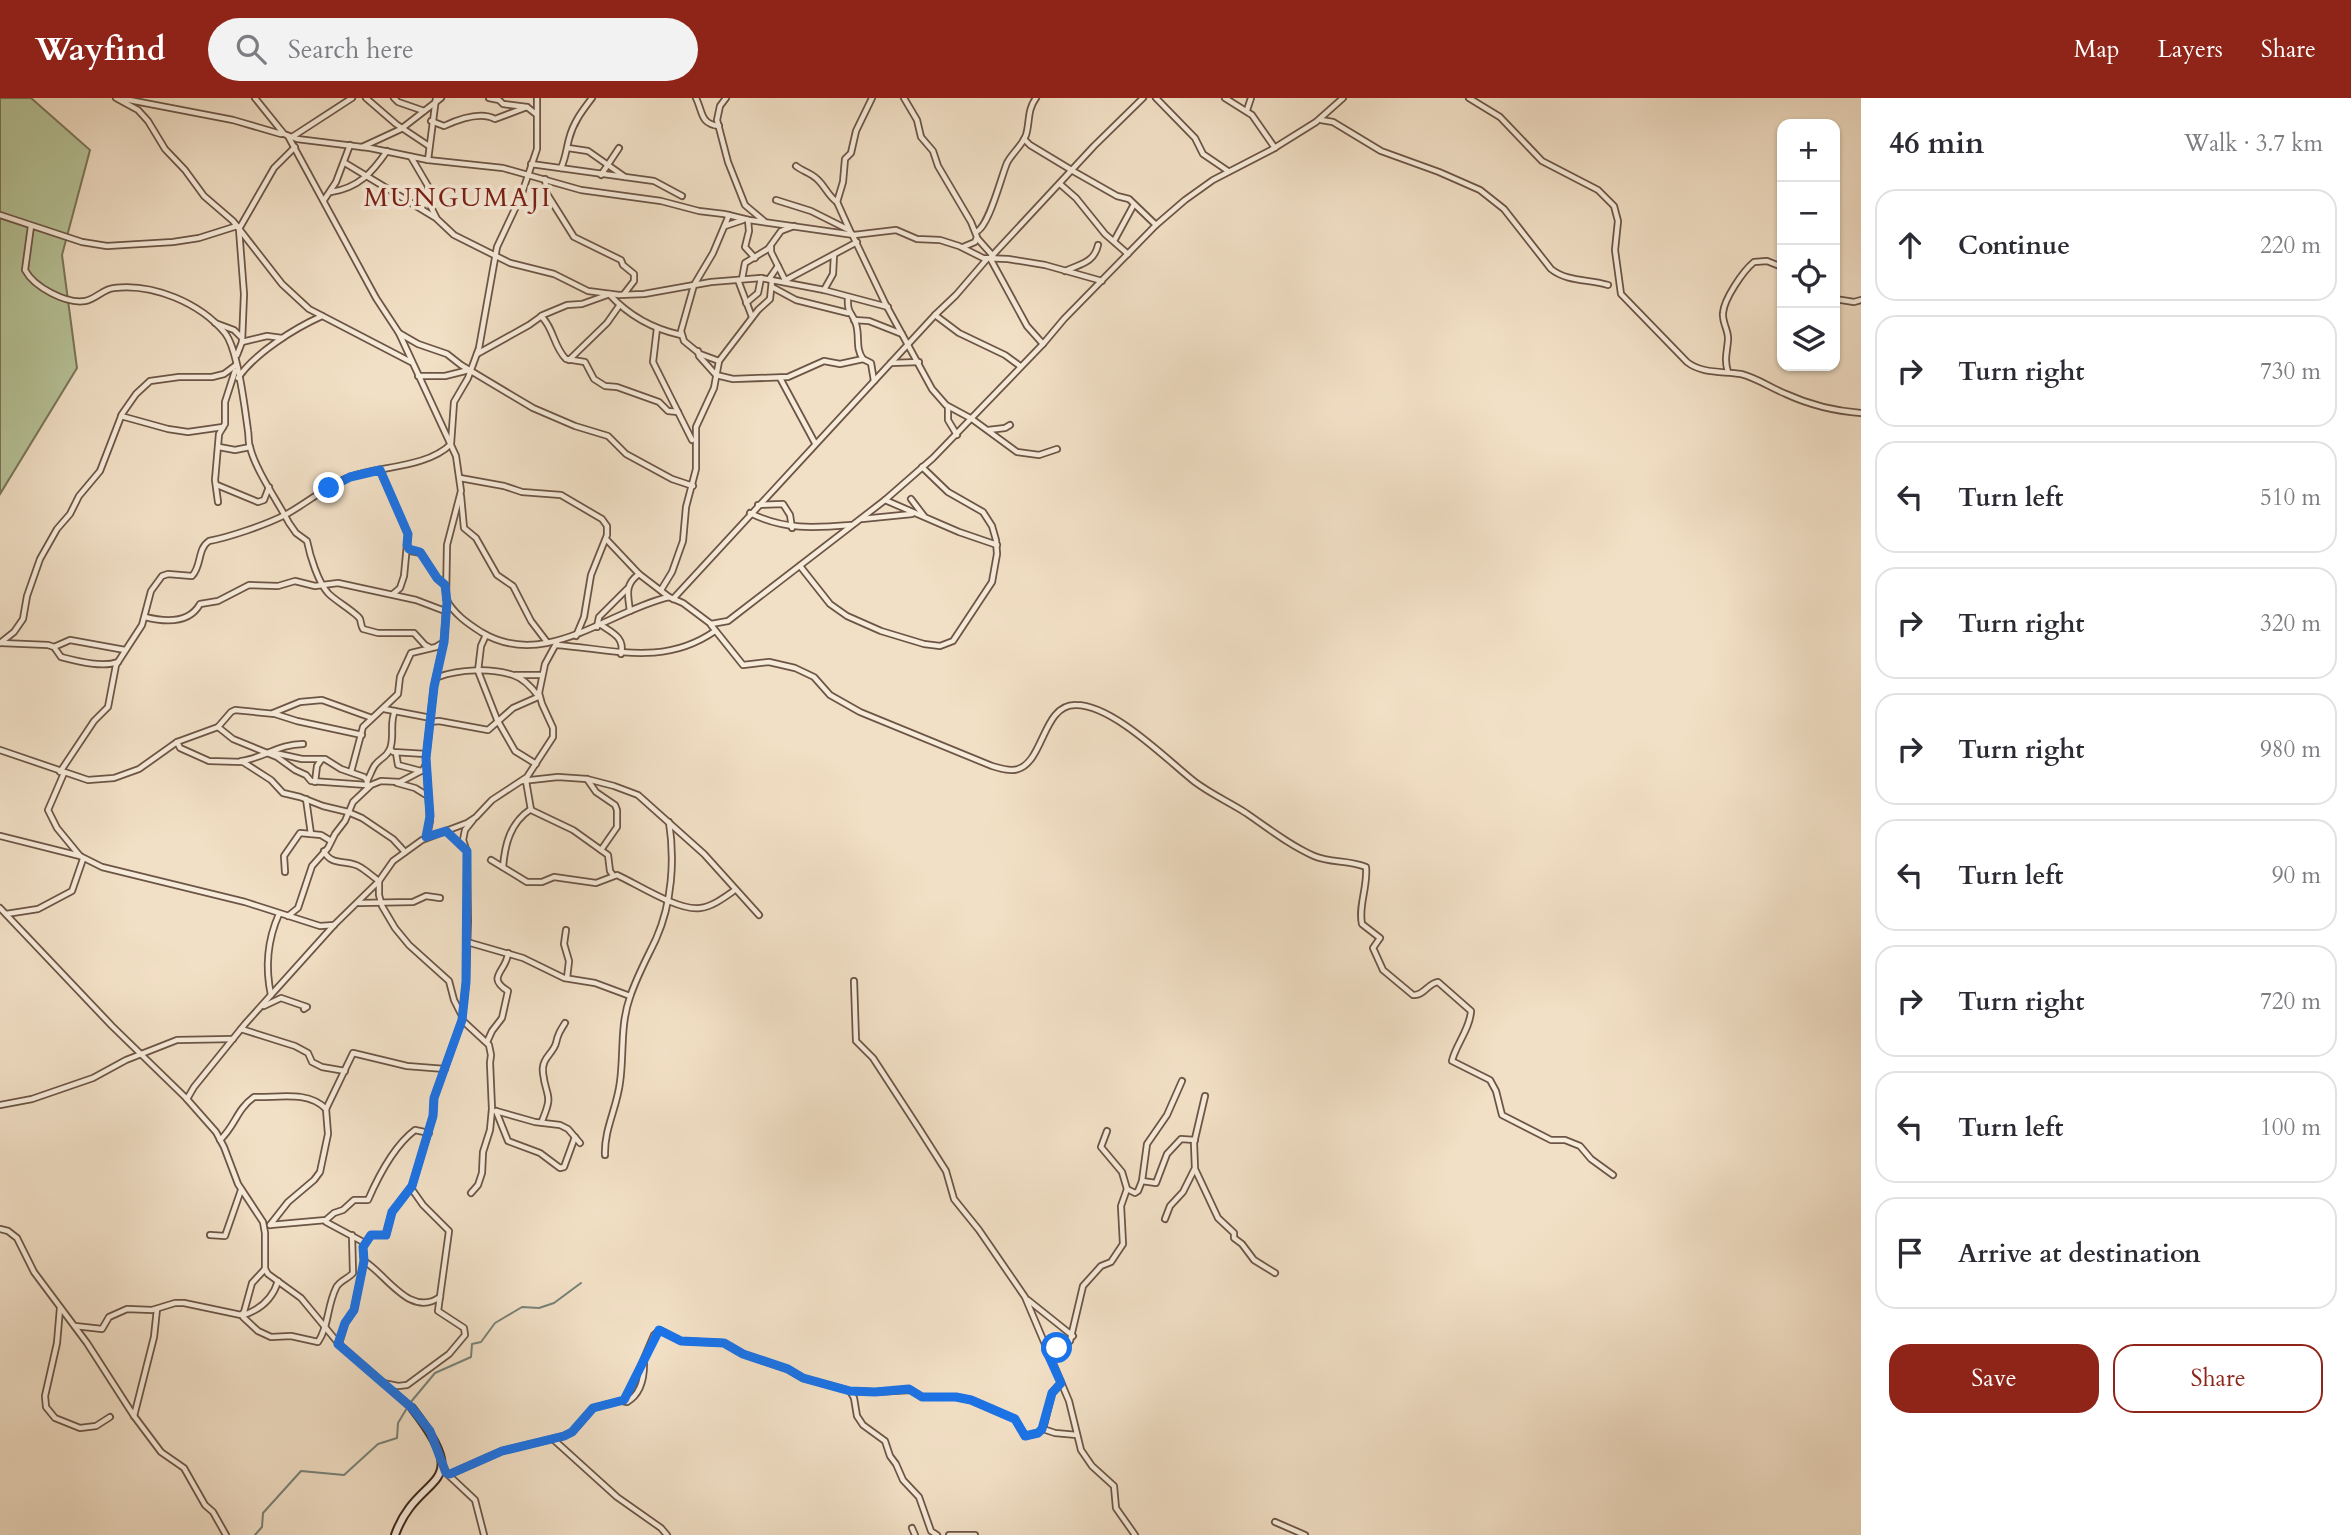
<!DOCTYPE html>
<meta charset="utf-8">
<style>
:root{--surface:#fff;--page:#f2f2f3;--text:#2b2b33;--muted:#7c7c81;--line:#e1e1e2;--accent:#8f2418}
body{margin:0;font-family:Cardo,serif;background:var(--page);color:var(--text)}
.controls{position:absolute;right:21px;top:21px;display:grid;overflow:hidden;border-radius:14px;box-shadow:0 2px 5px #0004}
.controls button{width:63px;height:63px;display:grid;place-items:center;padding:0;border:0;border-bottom:2px solid var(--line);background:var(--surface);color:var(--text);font:35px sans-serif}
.stop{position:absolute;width:21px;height:21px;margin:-16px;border:5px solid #1a73e8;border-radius:50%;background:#fff}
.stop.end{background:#1a73e8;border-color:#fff;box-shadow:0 2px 7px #0008}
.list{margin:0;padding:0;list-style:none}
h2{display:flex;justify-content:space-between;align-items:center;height:91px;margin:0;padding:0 28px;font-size:30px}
h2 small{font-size:23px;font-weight:400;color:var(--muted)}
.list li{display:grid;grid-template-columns:46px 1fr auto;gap:21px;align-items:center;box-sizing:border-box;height:112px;margin:0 14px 14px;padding:0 14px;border:2px solid var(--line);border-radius:21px}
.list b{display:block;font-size:26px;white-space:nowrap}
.list em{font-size:23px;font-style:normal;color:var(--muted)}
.actions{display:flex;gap:14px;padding:21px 28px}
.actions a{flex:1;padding:16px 0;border:2px solid var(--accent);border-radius:21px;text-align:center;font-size:24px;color:var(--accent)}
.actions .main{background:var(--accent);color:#fff}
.icon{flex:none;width:38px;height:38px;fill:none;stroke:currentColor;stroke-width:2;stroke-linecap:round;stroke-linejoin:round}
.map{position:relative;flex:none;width:1861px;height:1437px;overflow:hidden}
header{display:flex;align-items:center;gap:42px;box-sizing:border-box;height:98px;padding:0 35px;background:var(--accent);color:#fff}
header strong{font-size:33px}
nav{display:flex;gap:38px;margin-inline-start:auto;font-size:24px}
.search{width:490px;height:63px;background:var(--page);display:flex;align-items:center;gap:18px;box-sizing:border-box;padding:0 24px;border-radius:38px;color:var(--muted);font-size:26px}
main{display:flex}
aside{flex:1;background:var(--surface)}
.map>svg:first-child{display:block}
.green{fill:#b6c398;stroke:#7b755a;stroke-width:2}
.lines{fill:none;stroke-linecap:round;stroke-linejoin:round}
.stream{stroke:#778178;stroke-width:2}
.street-casing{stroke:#6c5546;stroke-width:8}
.secondary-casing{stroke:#40271b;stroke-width:10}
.street{stroke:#f7ebda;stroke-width:4.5}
.secondary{stroke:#f7ebda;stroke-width:6}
.route{stroke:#1a73e8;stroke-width:9}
.labels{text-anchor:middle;stroke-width:7;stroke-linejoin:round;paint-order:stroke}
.quarter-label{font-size:26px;letter-spacing:2px;fill:#7a1f14;stroke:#f7ebda}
</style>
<header>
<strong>Wayfind</strong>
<div class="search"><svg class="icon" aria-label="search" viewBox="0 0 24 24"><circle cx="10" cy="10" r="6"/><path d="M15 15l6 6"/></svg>Search here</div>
<nav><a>Map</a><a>Layers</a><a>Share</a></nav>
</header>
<main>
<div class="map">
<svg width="1861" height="1437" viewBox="0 0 1861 1437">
<rect width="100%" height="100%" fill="#f2e0c6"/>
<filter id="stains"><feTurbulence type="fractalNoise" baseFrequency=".00286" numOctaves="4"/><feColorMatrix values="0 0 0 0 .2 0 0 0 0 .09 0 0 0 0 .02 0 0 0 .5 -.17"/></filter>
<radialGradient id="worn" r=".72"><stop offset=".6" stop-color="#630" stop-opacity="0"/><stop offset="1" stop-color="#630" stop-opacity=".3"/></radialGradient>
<polygon class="green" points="0,0 31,0 90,52 62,157 77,270 0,396"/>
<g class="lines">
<g class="stream">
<polyline points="410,1305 435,1275 471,1259 472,1246 481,1244 495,1225 522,1209 539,1210 554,1205 581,1185"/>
<polyline points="255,1437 262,1429 263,1415 301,1373 344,1377 378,1346 397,1340 398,1325 407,1310"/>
</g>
<defs>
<g id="street">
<polyline points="116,0 138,12 148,23 165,51 185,72 204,98 233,123 282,186 309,211 411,264"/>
<polyline points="119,0 233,22 281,36"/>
<polyline points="255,0 284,36 297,41 370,50 428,62 503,70 581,92 661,103 699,113 724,116 749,122 854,137 896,132 917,141 940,142 959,148 983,160 1008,161 1045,167 1102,183"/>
<polyline points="366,0 396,26 429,48"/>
<polyline points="394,0 398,4 424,13"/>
<polyline points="489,0 499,2 503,6 527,9 536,16"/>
<path d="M696 0C703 14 700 26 719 28"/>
<polyline points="726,0 720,8 717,22 728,64 745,107 764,123"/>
<polyline points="904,0 917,22 921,39 933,53 938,68 971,124 977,139 975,144 963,149"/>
<polyline points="1156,0 1195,40 1203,56 1228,73"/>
<polyline points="1225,0 1252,17 1275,50"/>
<path d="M1469 0 1500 19 1542 63 1598 92 1614 108 1618 123 1615 152 1621 196 1687 264C1702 276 1723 273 1741 276 1757 280 1771 290 1786 296 1810 307 1835 313 1861 315"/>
<polyline points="1247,12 1251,0"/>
<path d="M1321 22 1333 24 1381 53 1439 74 1480 92 1504 111 1551 171C1567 184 1589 181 1608 187"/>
<path d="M431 23 444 28C459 21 480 13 495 21L527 9"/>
<path d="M288 38 376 200 399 235 456 358 461 393 447 447 446 501C454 516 467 525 481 534 545 573 608 513 669 499L683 505 711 526 728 523 885 402 933 360 1043 246 1064 221 1156 127 1185 102 1213 82 1271 52 1316 24 1343 0"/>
<polyline points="292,39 352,0"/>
<polyline points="1024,41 1030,47 1073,73 1117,98 1129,101 1156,127"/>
<polyline points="362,49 401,31 441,0"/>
<polyline points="568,50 588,53 625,79"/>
<polyline points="411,59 428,88 432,111 437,121 454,137 510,165 554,176 588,193 619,197 644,196 711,184 761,180 824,192 888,209"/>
<polyline points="428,62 436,0"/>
<polyline points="345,65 436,120"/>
<polyline points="531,66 654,83 682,98"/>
<path d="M796 68C802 73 811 75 817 81 825 88 828 98 837 104L851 135"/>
<path d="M561 70C566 59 566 52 569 41 573 25 582 13 592 0"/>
<polyline points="601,77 619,50"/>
<polyline points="545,81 547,96 574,139 621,162 623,167 634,176 634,183 624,196"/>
<polyline points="1060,86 1076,100 1105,136 1128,156"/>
<path d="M331 94C358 90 372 75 387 53"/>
<polyline points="324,102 336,84 350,47"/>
<polyline points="776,102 811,113 849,132"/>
<polyline points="837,104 843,84 845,61 851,55 856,33 872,0"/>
<polyline points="0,117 82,144 107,148 173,144 199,140 237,128"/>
<polyline points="748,122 749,133 745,149 755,160"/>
<path d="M31 128 25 172C34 189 66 206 85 203 96 201 103 191 114 190 153 185 200 205 225 235 238 251 245 311 248 333 249 338 248 344 250 349 255 371 278 404 289 425L296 435 307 443C310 458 318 484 328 495 334 502 357 515 360 521 361 524 361 528 363 531L378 535H414L425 547 429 549"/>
<polyline points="725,128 743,122"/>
<path d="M976 134C989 129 1001 79 1007 65 1012 55 1022 48 1026 37 1030 24 1027 12 1036 0"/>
<polyline points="852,136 885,205 932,291 946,307 972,321 1017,354 1039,357 1057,351"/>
<polyline points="977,140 993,158"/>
<polyline points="1114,143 1133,108"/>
<polyline points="771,149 771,154 785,182"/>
<path d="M1065 173C1080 166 1094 165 1098 147"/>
<polyline points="742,181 745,165 768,151 781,133 794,128"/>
<polyline points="769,181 778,168"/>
<polyline points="738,182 752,219"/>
<polyline points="784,183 857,144"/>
<polyline points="772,189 796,202 848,215"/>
<polyline points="824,192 833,176 834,157"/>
<path d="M609 196C629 218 653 231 681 237"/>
<path d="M848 199C847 217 852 213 856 226 860 239 855 250 863 261"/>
<polyline points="1835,201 1854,204 1861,202"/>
<polyline points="746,205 758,195 761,180"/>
<polyline points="935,217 959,235 1005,257 1020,268"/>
<path d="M541 218C554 230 553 248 566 261L585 264 594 281 605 288 617 289 659 304 668 313 678 314"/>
<polyline points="854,222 869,223 902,236"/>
<polyline points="215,225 234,232 241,239"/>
<polyline points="657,230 653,264 692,342"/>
<polyline points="399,235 418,246 447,256 461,267 533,310 575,328 608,338 626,356 672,381 693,388"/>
<polyline points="242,244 244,196 239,131 274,70 295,49"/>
<polyline points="1043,246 1027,228 990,160 1094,48 1143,0"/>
<polyline points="698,253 699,258 716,277 733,281 788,279 824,263 840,266 863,261 871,265 874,283"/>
<polyline points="477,256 529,227 543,217 567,207 582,206 610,196"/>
<polyline points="237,257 242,244 267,238 282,240"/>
<polyline points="569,262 607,225 619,208"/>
<polyline points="719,263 700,256 684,243 681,233 694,187 713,155 729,117"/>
<polyline points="891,265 919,264"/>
<path d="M1728 274C1724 261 1727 255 1728 242 1729 233 1722 225 1723 215 1724 201 1743 173 1754 164L1767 163 1782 169"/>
<polyline points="418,278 445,278 469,272"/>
<path d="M238 280C255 255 295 230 322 218"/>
<polyline points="780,280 815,345"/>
<polyline points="948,309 948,322 957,337"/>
<polyline points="121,318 168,331 188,334 223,329"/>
<polyline points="988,332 1005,330 1010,327"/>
<polyline points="219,349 235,352 250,349"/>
<polyline points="380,372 408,436 404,478 400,490 393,496"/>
<polyline points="460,380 504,388 522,394 561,397 602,421 607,428 607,437 591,477 584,519 576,538"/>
<polyline points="217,387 258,404 264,402 269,389"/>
<polyline points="461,398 464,430 476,440 497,477 513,488 531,523 547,544"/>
<polyline points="911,401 924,418"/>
<polyline points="885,402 959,434 997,447"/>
<polyline points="218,404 215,382 219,336 225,326 225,304 235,273"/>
<polyline points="758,407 783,406 790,417 792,430"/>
<path d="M750 415C784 432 814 430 851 427"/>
<polyline points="862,421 912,416"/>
<polyline points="606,441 639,476 669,499"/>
<polyline points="407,448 410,453 421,455 437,480 445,487"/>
<polyline points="800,468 830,506 847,518 881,533 924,546 940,548 953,543 992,484 997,456 996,442 992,428 983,414 948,394 922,369"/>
<polyline points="661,492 672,474 683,443 686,409 696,371 696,329 714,290 719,263 758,212 770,201 772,182"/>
<polyline points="673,501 935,217 956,197 987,161"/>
<path d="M630 513C628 497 624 487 639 476"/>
<path d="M145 519C165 524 189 526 200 506L218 503 249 487 278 488 295 483 315 488 338 485 416 502 445 513"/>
<path d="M601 527C613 535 625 540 621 556"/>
<path d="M711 527 743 567 769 564 795 570 814 579 830 597 860 614 992 668C999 670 1010 674 1018 671 1044 663 1043 606 1076 607 1113 607 1166 661 1195 684 1211 696 1229 704 1246 715 1268 730 1289 747 1314 758 1330 765 1349 762 1366 769 1368 789 1358 808 1362 826L1380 840 1373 850 1383 872 1413 897C1424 898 1428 885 1438 884L1471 913C1470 931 1455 948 1452 963L1490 982 1496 993 1502 1017 1551 1042H1565L1580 1048 1591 1061 1613 1077"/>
<polyline points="597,529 599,519 627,491"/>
<polyline points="486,537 481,548 478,573 498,624"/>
<polyline points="0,545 14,534 23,521 27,498 40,461 57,431 70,416 79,398 100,373 122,316 136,296 150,283 179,279 212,279 224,276 236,267"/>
<path d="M1 545 48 547 54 549 61 559C77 563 102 570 118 564"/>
<path d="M556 547C613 551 663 569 715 533"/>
<polyline points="54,549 70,542 125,552"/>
<polyline points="515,577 542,577"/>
<path d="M438 579C460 571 491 570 513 577 523 580 533 591 539 599"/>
<polyline points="384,611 431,620"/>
<polyline points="273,615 300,604 322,602 372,620"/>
<polyline points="430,624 439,623 488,632 513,610 538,599"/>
<polyline points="499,625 515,653 536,666"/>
<polyline points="218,629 233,641 277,659 295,672 306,677 311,683 367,687"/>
<polyline points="177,644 180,650 209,663 243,664 271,682 283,695 300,699 323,708 348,714 362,720 393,741 405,754"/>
<polyline points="390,651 393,654 426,656"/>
<polyline points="0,652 88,682 114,680 139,671 177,644 218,629 231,614 235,612 275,616 297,623 362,637"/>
<polyline points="270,654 302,661 325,661 341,671 364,679 367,682 368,689"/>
<polyline points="396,655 398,667 421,673"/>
<path d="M241 663C264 660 279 646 303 646"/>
<path d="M60 674 94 623 108 609 116 567 142 527 151 493 162 478 168 476 192 478C202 468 197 451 209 443 230 439 265 427 285 417 307 405 326 388 350 379 379 368 427 370 451 346L454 304 468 280 479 250 497 149 521 98 537 51V0"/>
<polyline points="351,674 363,629 398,596 400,579 411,555 436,549 444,544"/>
<polyline points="64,675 48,712 57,730 80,758 102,769 245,804 320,828 334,827"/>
<polyline points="587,681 596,694 615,707 617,712 617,729 601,752"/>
<path d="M367 683C370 678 372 671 375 667 380 660 386 660 390 651 395 638 389 625 395 613"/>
<polyline points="522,683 558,679 587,681 614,688 638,697 704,756 759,817"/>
<polyline points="526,683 531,712 573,732 608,757 610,773 613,777"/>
<polyline points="315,684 317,668 321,662"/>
<polyline points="397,685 415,690 428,698"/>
<polyline points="306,701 311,736"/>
<polyline points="446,733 462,748"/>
<polyline points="0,738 80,758"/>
<polyline points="427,738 430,723 426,660 434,588 444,543 446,512"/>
<path d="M324 753C331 769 348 761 360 769 367 773 373 779 379 783V797L382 808 395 830 409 847 449 883 454 902 461 916"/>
<path d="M491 762 527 784H542L554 779 596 785 617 777C637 786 678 813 700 810 712 809 725 799 735 792"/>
<path d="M503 769C505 746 510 725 531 711"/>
<polyline points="285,774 284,758 300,735 321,737 331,743"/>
<polyline points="359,805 413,804 426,798 440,800"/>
<polyline points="0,810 112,928 186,1000 216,1034 224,1049 238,1086 263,1124 265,1135 265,1171 268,1176 301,1200 339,1246 412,1310"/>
<polyline points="6,816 38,811 72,793 83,761"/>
<polyline points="288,818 298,810 312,768 328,750 335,736 345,723 353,704 371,687 381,683 400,684 423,672 425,668"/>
<polyline points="566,832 564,846 569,863 567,880"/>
<polyline points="467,844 523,860 564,880 595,885 630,898"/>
<polyline points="854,883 856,943 873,960 918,1029 946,1073 954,1101 979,1132 1025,1199 1069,1303 1081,1352 1092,1368 1114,1388 1116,1410 1135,1437"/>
<path d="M271 897C265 869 267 843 279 816"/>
<polyline points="264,908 281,900 307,909 304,911"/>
<polyline points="462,922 489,947 491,957 490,965 492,1011 490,1032 483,1054 482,1075 478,1087 471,1095"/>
<polyline points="241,931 295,948 308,955 312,964 322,969 345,973"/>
<path d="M487 944 492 933 502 920 508 893C485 879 507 873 508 855"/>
<polyline points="1205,998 1194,1045 1195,1071 1218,1120 1234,1135 1234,1140 1242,1146 1254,1162 1275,1175"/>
<polyline points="187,1001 194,989 245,926 334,827 379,783 393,763 422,742 467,725 476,719 492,702 527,679 553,639 553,630 542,606 539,595 545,566 557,544"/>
<polyline points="0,1007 32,1001 93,980 126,962 177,942 233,941"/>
<polyline points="496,1013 508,1043 540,1055 560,1070 564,1069 575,1039"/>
<polyline points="496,1013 535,1024 560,1027 568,1031 580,1045"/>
<path d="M542 1023C554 994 546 1001 543 975 541 960 553 956 556 945 558 936 560 933 565 925"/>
<path d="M220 1042C236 1027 236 1012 254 999 277 1000 308 992 326 1011"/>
<path d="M605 1057C604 1031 617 1010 620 984 624 956 620 927 630 899 637 878 647 860 656 841 672 805 675 762 669 724"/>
<polyline points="1142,1083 1147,1046 1167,1017 1182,983"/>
<polyline points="1127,1091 1135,1095 1138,1093 1142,1083 1156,1085 1167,1056 1181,1041 1195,1042"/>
<polyline points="1165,1121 1170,1108 1183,1094 1194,1072"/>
<polyline points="326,1124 365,1145"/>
<polyline points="270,1127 288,1104 314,1082 320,1074 328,1036 326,1011 353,955 407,968 445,971"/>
<path d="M270 1127 326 1122 334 1115 343 1112 354 1102H368C378 1079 395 1047 415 1032L429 1035"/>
<polyline points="0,1131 8,1133 17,1140 34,1174 87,1245 134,1318 161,1354 184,1370 205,1407 213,1414 226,1437"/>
<polyline points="210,1137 225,1138 241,1092"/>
<path d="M364 1163C387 1177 410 1220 440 1199"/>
<polyline points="1028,1202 1073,1238"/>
<polyline points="60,1210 57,1245 45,1298 46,1309 55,1320 80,1330 96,1328 110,1319"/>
<path d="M244 1215 243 1219 258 1233 271 1239 291 1238 318 1244C329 1228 327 1208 336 1190 339 1183 348 1181 353 1175L352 1137"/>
<path d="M244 1217C261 1211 273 1200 278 1183"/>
<polyline points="75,1228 102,1231 109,1219 127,1211 152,1212 175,1205 184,1205 241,1217 244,1214 252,1185 265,1171"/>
<polyline points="339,1246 345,1225 354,1212 364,1163 363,1149 371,1137 386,1137 392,1114 412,1088 433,1018 434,1000 462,922 466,884 468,823 467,754 463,742 465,732 473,722"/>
<polyline points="1046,1252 1066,1247 1070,1243 1083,1188 1101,1168 1111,1164 1123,1146 1121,1108 1127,1091 1122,1074 1101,1049 1107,1033"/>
<polyline points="383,1285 398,1288 407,1287 449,1256 465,1237 464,1230 438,1213 449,1133 423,1107 411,1090"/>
<polyline points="850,1293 875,1294 911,1292 922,1299 956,1299 971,1302 1015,1321 1025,1338 1038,1335 1043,1331 1052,1295 1061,1285"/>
<path d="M622 1303 627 1304C641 1296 644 1281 644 1266"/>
<polyline points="134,1318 154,1239 157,1211"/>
<polyline points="1043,1331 1055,1335 1077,1337"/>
<polyline points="554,1342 617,1399 661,1430 667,1437"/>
<polyline points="442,1371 475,1402 484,1437"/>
<polyline points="450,1376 502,1353 564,1338 572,1334 593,1310 624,1302 634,1284 654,1237 660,1232 681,1243 724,1245 743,1256 787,1271 803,1280 850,1293 854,1300 857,1318 863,1327 885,1343 890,1358 896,1366 903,1382 919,1399 931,1433 937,1437"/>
<polyline points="1275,1424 1305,1437"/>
<polyline points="912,1430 915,1437"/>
<polyline points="949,1437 975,1437"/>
</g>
<path id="secondary" d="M395 1437C418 1372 477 1394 412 1310"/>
</defs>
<use href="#street" class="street-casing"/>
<use href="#secondary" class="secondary-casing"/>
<use href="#street" class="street"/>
<use href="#secondary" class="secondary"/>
</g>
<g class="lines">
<polyline class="route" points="329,390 350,379 380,372 408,436 407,447 409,451 420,454 437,480 445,487 447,504 444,544 434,589 426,660 430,718 426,739 446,733 467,753 466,884 462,922 434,1000 433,1018 412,1088 392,1114 386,1137 371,1137 363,1149 364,1163 354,1212 345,1225 338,1246 412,1310 430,1333 446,1375 450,1376 502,1353 564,1338 572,1334 593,1310 624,1302 659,1232 681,1243 724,1245 743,1256 788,1271 803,1280 850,1293 875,1294 909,1291 922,1299 956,1299 971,1302 1015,1321 1025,1338 1038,1335 1042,1331 1052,1295 1061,1285 1046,1252 1057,1250"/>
</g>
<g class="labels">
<g class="quarter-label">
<text x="458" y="108">MUNGUMAJI</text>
</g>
</g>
<rect width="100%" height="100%" filter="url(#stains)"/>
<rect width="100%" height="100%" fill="url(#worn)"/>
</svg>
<div class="controls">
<button>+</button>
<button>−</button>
<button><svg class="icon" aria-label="locate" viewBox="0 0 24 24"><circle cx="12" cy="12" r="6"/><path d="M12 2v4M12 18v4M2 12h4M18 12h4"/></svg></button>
<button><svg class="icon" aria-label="layers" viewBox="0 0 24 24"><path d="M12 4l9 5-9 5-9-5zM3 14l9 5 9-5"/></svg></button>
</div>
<div class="stop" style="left:1057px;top:1250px"></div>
<div class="stop end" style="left:329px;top:390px"></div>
</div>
<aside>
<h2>46 min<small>Walk · 3.7 km</small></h2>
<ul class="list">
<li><svg class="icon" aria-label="ahead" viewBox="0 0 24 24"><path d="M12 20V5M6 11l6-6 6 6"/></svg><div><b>Continue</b></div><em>220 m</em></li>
<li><svg class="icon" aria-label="right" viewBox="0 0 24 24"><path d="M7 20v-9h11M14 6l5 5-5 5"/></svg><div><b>Turn right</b></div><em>730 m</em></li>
<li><svg class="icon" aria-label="left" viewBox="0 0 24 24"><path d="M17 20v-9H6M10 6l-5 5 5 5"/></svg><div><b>Turn left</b></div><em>510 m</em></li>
<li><svg class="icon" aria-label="right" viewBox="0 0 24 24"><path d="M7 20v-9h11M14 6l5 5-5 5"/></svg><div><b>Turn right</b></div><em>320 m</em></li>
<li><svg class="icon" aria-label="right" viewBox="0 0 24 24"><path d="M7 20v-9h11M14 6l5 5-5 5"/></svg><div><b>Turn right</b></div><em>980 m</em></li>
<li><svg class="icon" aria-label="left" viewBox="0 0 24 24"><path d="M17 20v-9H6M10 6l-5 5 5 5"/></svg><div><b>Turn left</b></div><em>90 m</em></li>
<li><svg class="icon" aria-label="right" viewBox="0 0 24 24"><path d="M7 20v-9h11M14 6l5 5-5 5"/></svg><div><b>Turn right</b></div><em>720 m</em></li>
<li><svg class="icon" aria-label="left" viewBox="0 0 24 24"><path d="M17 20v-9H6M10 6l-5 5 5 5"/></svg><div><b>Turn left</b></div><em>100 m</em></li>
<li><svg class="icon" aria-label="arrive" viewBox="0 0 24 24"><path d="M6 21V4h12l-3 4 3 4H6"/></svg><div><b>Arrive at destination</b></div></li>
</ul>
<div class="actions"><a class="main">Save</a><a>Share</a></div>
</aside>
</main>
